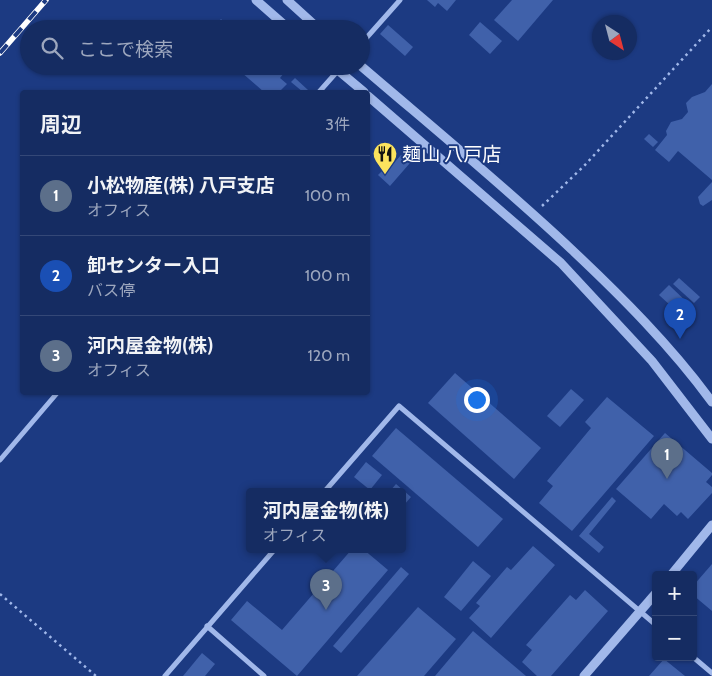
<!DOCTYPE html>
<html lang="ja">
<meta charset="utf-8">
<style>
:root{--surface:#152c62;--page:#22386b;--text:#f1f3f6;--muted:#9da7be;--line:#344877;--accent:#e69b98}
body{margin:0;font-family:Cabin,"Noto Sans JP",sans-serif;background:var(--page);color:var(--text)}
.controls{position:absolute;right:15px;bottom:15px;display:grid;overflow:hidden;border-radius:5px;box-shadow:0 1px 4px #0004}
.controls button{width:45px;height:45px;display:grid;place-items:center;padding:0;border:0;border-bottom:1px solid var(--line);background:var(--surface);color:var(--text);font:25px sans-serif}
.compass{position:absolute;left:592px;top:15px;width:45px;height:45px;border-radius:50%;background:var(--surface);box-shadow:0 1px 4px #0004;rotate:144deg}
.you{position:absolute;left:476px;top:399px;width:18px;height:18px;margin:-12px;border:4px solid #fff;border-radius:50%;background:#1a73e8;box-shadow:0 0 0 8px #1a73e833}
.badge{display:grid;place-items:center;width:32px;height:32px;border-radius:50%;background:var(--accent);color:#fff;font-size:16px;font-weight:700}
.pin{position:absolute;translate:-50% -41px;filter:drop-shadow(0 1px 2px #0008)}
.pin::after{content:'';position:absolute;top:26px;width:18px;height:15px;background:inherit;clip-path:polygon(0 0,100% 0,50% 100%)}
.popup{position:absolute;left:246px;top:488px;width:160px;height:65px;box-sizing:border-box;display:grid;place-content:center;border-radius:5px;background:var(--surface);filter:drop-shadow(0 1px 4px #0005);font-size:16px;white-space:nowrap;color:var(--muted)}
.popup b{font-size:19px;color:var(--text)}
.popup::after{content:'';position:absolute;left:50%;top:100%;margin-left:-10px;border:10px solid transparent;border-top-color:var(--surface)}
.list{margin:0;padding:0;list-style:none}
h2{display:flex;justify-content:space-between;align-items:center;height:65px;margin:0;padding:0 20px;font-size:21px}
h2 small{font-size:16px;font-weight:400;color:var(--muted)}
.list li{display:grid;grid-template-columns:32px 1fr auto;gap:15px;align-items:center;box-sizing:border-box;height:80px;padding:0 20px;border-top:1px solid var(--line)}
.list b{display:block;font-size:19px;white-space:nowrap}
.list p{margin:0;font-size:16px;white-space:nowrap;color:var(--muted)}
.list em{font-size:16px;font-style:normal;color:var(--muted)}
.icon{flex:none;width:28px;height:28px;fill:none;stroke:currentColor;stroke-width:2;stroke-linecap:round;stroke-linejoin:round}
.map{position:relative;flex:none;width:712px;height:676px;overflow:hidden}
.search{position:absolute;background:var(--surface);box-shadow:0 1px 4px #0004;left:20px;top:20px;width:350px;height:55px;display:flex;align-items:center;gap:12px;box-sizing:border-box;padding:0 18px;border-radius:28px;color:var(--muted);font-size:19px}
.panel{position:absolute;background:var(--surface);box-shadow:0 1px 4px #0004;left:20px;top:90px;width:350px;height:305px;border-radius:5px}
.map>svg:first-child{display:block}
.building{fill:#4061aa}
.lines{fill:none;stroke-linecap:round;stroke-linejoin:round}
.path{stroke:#a1b8ea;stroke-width:2.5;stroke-dasharray:2.5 4;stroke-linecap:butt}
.minor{stroke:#a1b8ea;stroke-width:5}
.tertiary{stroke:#a1b8ea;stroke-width:9}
.rail-casing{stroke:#fff;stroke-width:5.5}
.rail{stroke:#1c3a82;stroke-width:4;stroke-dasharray:11;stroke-linecap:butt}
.labels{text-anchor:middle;stroke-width:4;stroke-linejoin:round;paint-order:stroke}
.poi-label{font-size:19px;fill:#fff;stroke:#1c3a82;text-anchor:start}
</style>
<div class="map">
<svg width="712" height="676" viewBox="0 0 712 676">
<rect width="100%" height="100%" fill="#1c3a82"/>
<g class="building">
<polygon points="427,0 456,0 447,11 438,3 435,7"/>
<polygon points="512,0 553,0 518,41 494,20"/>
<polygon points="221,19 232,29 212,29"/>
<polygon points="480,22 502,41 490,54 469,35"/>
<polygon points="388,25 413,47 405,56 380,34"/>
<polygon points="234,66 276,66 284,73 280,78 287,84 279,92 264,92"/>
<polygon points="295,78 308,90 306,92 303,92 291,82"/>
<polygon points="712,84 712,180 678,151 669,162 655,150 667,135 666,131 671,122 682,119 688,112 686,103 692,97 705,92"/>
<polygon points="649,134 658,142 653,147 644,139"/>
<polygon points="401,155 410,163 390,186 378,175 382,171 385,173"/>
<polygon points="712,182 712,200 703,206 700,204 698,197"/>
<polygon points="679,278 700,297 694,303 673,284"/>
<polygon points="669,285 692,307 683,317 659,295"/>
<polygon points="455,373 541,448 514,479 428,403"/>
<polygon points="571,389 584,400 560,427 547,416"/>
<polygon points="607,397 654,436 572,531 539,503 553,486 547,481 591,428 585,422"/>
<polygon points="396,428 503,519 478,547 372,456"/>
<polygon points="665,433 712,473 712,475 706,482 712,487 712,493 688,519 681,512 677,516 664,504 651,519 616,489"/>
<polygon points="366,462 382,475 370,490 354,477"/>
<polygon points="396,484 411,497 404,505 402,503 402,491 390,491"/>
<polygon points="612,497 616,501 589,534 604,547 599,553 579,536"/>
<polygon points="533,546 555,565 491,638 469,618 480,606 476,603 507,567 511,570"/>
<polygon points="352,549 363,549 388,570 297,676 231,620 247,601 282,630"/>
<polygon points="473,561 491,576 461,611 444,597"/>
<polygon points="712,564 712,611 693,595 693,586"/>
<polygon points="401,567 409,574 341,653 333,646"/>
<polygon points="585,590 608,611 551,676 537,676 522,662 532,650 526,645 570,595 576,600"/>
<polygon points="418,607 456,639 424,676 357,676"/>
<polygon points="473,631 526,676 435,676"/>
<polygon points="202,653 215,664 205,676 183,676"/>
<polygon points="664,659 685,676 649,676"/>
</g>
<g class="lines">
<g class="path">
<polyline points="542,206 584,166 712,27"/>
<polyline points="0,594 96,676"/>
</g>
<g class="minor">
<polyline points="361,44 400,0"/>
<polyline points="319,92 342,66"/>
<polyline points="0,460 58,392"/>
<polyline points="325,491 399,406 656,625"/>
<polyline points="207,626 264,676"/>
<polyline points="693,657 712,673"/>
<polyline points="165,676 275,549"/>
</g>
<g class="tertiary">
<polyline points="256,0 289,29"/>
<polyline points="287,0 319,29"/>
<polyline points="333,66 364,92"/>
<path d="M361 66C431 126 503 185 571 249 621 296 671 346 712 402"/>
<polyline points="368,96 561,263 652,361 712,439"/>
<polyline points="671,575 712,525"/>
<polyline points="584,676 656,593"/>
</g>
<defs>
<polyline id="rail" points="0,53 46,0"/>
</defs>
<use href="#rail" class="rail-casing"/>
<use href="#rail" class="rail"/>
</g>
<defs>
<symbol id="restaurant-pin" viewBox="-11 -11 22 30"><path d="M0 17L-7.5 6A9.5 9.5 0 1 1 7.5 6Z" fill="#fbe35e" stroke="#1c3a82"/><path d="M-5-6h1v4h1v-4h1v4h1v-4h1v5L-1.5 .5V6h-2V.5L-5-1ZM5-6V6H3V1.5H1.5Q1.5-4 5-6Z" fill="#111"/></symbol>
</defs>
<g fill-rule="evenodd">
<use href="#restaurant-pin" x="371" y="140" width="28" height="38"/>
</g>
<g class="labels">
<g class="poi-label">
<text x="402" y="161">麺山 八戸店</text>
</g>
</g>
</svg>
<div class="controls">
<button>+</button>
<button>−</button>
</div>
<svg class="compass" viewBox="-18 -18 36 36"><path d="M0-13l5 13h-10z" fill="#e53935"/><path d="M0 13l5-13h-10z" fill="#9da7be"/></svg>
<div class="you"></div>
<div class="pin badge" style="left:667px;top:479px;background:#5c6f8a">1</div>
<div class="pin badge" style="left:680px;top:339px;background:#1a4fb4">2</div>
<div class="pin badge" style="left:326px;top:610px;background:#5c6f8a">3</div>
<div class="popup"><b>河内屋金物(株)</b>オフィス</div>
<div class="search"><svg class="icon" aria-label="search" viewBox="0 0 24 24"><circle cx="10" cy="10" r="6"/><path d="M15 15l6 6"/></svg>ここで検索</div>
<section class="panel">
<h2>周辺<small>3件</small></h2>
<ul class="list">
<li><span class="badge" style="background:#5c6f8a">1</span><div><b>小松物産(株) 八戸支店</b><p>オフィス</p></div><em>100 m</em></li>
<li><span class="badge" style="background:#1a4fb4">2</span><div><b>卸センター入口</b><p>バス停</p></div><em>100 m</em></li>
<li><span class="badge" style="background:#5c6f8a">3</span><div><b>河内屋金物(株)</b><p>オフィス</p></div><em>120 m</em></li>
</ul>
</section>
</div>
